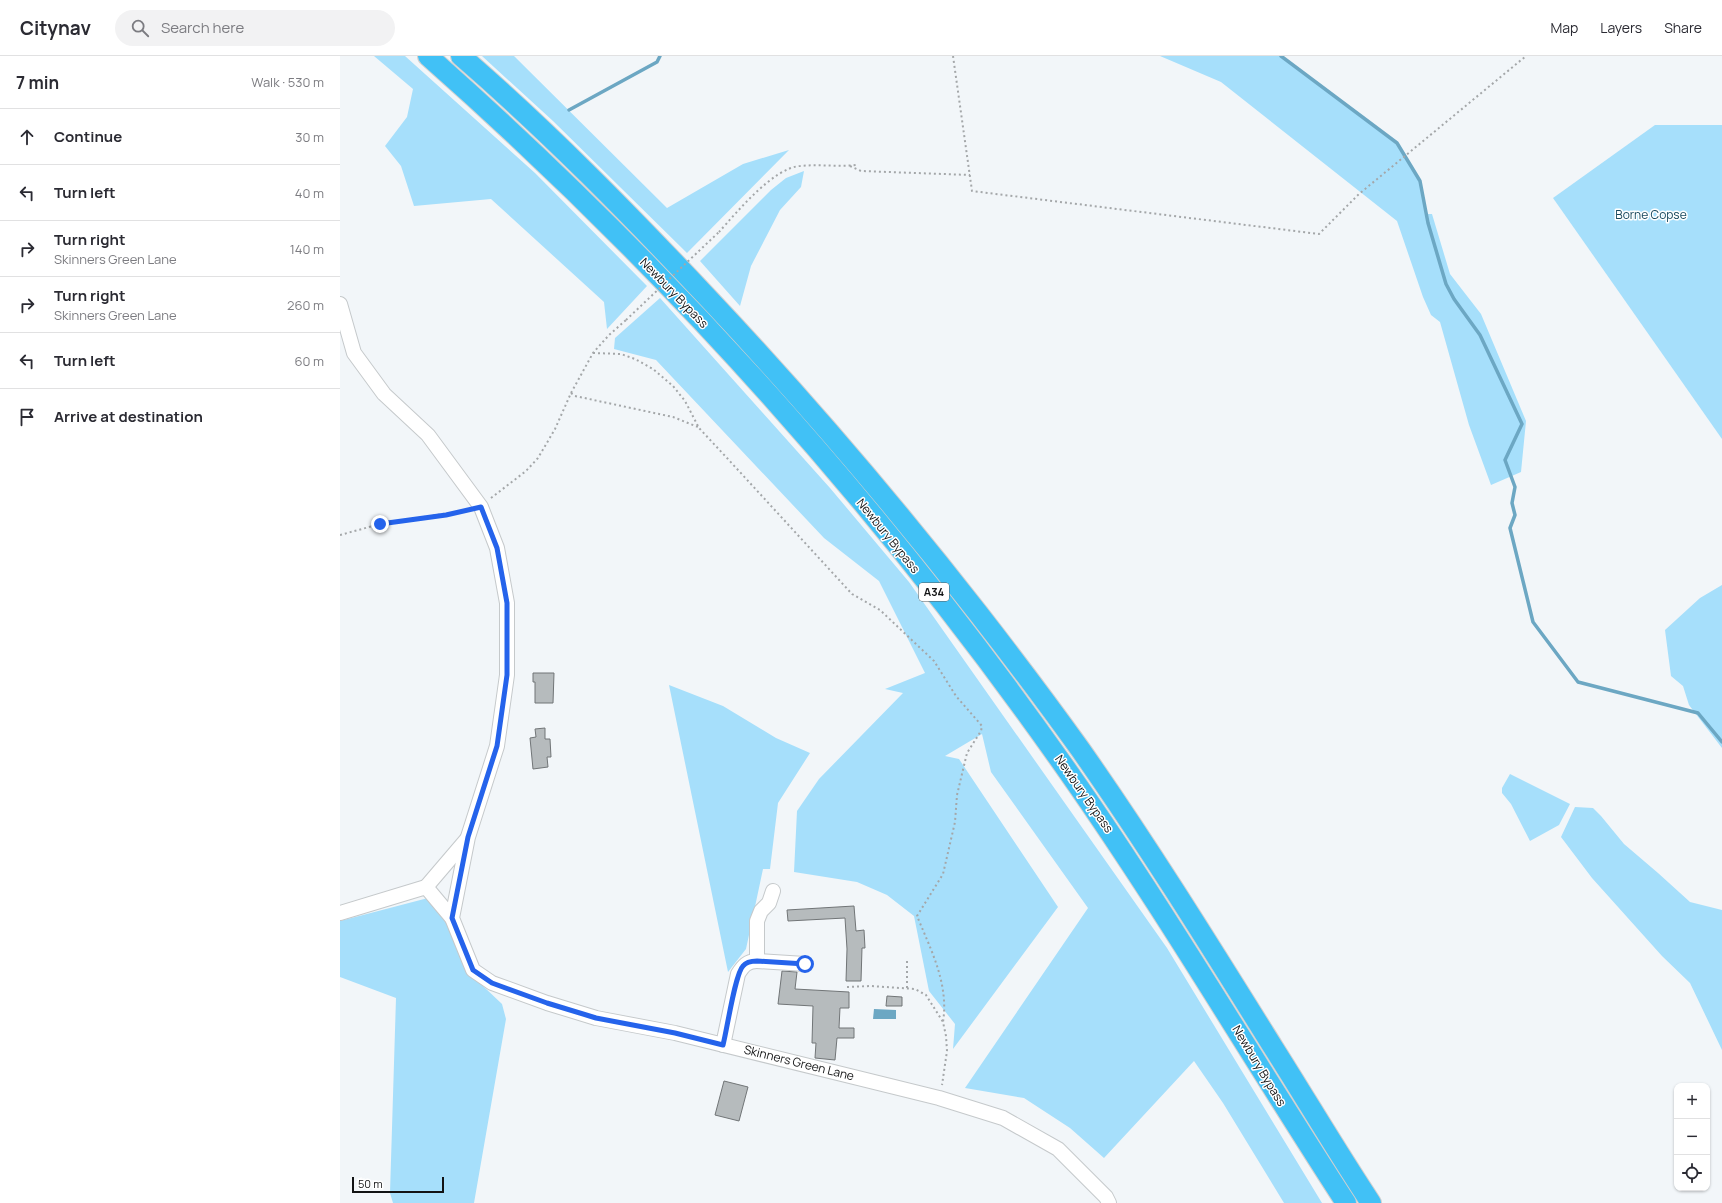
<!DOCTYPE html>
<meta charset="utf-8">
<style>
:root{--surface:#fff;--page:#f2f2f3;--text:#2b2b33;--muted:#7c7c81;--line:#e1e1e2}
body{margin:0;font-family:Manrope,sans-serif;background:var(--page);color:var(--text)}
.controls{position:absolute;right:12px;bottom:12px;display:grid;overflow:hidden;border-radius:8px;box-shadow:0 1px 3px #0004}
.controls button{width:36px;height:36px;display:grid;place-items:center;padding:0;border:0;border-bottom:1px solid var(--line);background:var(--surface);color:var(--text);font:20px sans-serif}
.scale{position:absolute;left:12px;bottom:10px;width:92px;box-sizing:border-box;padding-left:4px;border:2px solid #121314;border-top:0;font-size:11px;line-height:14px;white-space:nowrap;color:#121314;-webkit-text-stroke:3px #fff;paint-order:stroke}
.stop{position:absolute;width:12px;height:12px;margin:-9px;border:3px solid #2563eb;border-radius:50%;background:#fff}
.stop.end{background:#2563eb;border-color:#fff;box-shadow:0 1px 4px #0008}
.list{margin:0;padding:0;list-style:none}
h2{display:flex;justify-content:space-between;align-items:center;height:52px;margin:0;padding:0 16px;font-size:17px}
h2 small{font-size:13px;font-weight:400;color:var(--muted)}
.list li{display:grid;grid-template-columns:26px 1fr auto;gap:12px;align-items:center;box-sizing:border-box;height:56px;padding:0 16px;border-top:1px solid var(--line)}
.list b{display:block;font-size:15px;white-space:nowrap}
.list p{margin:0;font-size:13px;white-space:nowrap;color:var(--muted)}
.list em{font-size:13px;font-style:normal;color:var(--muted)}
.icon{flex:none;width:22px;height:22px;fill:none;stroke:currentColor;stroke-width:2;stroke-linecap:round;stroke-linejoin:round}
.map{position:relative;flex:none;width:1382px;height:1147px;overflow:hidden}
header{display:flex;align-items:center;gap:24px;box-sizing:border-box;height:56px;padding:0 20px;background:var(--surface);border-bottom:1px solid var(--line)}
header strong{font-size:19px}
nav{display:flex;gap:22px;margin-inline-start:auto;font-size:14px}
.search{width:280px;height:36px;background:var(--page);display:flex;align-items:center;gap:10px;box-sizing:border-box;padding:0 14px;border-radius:22px;color:var(--muted);font-size:15px}
main{display:flex}
aside{flex:1;background:var(--surface)}
.map>svg:first-child{display:block}
.green{fill:#a6dffb}
.water{fill:#6ca7c3}
.lines{fill:none;stroke-linecap:round;stroke-linejoin:round}
.stream{stroke:#6ca7c3;stroke-width:3.5}
.building{fill:#b6bbbd;stroke:#717577}
.minor-casing{stroke:#c5c9cb;stroke-width:16}
.highway-casing{stroke:#d0d0d0;stroke-width:22}
.path{stroke:#a4a7a9;stroke-width:2;stroke-dasharray:2 3;stroke-linecap:butt}
.minor{stroke:#fff;stroke-width:14}
.highway{stroke:#41c1f6;stroke-width:20}
.path-bridge{stroke:#a4a7a9;stroke-width:2;stroke-dasharray:2 3;stroke-linecap:butt}
.route{stroke:#2563eb;stroke-width:5}
.labels{text-anchor:middle;stroke-width:3;stroke-linejoin:round;paint-order:stroke}
.shield{fill:#fff;stroke:#595a5a;stroke-width:1}
.shield-label{font-size:11px;font-weight:bold;fill:#121314}
.park-label{font-size:12px;fill:#17485d;stroke:#fff}
.street-label{font-size:12px;fill:#121314;stroke:#fff}
</style>
<header>
<strong>Citynav</strong>
<div class="search"><svg class="icon" aria-label="search" viewBox="0 0 24 24"><circle cx="10" cy="10" r="6"/><path d="M15 15l6 6"/></svg>Search here</div>
<nav><a>Map</a><a>Layers</a><a>Share</a></nav>
</header>
<main>
<aside>
<h2>7 min<small>Walk · 530 m</small></h2>
<ul class="list">
<li><svg class="icon" aria-label="ahead" viewBox="0 0 24 24"><path d="M12 20V5M6 11l6-6 6 6"/></svg><div><b>Continue</b></div><em>30 m</em></li>
<li><svg class="icon" aria-label="left" viewBox="0 0 24 24"><path d="M17 20v-9H6M10 6l-5 5 5 5"/></svg><div><b>Turn left</b></div><em>40 m</em></li>
<li><svg class="icon" aria-label="right" viewBox="0 0 24 24"><path d="M7 20v-9h11M14 6l5 5-5 5"/></svg><div><b>Turn right</b><p>Skinners Green Lane</p></div><em>140 m</em></li>
<li><svg class="icon" aria-label="right" viewBox="0 0 24 24"><path d="M7 20v-9h11M14 6l5 5-5 5"/></svg><div><b>Turn right</b><p>Skinners Green Lane</p></div><em>260 m</em></li>
<li><svg class="icon" aria-label="left" viewBox="0 0 24 24"><path d="M17 20v-9H6M10 6l-5 5 5 5"/></svg><div><b>Turn left</b></div><em>60 m</em></li>
<li><svg class="icon" aria-label="arrive" viewBox="0 0 24 24"><path d="M6 21V4h12l-3 4 3 4H6"/></svg><div><b>Arrive at destination</b></div></li>
</ul>
</aside>
<div class="map">
<svg width="1382" height="1147" viewBox="0 0 1382 1147">
<rect width="100%" height="100%" fill="#f2f6f9"/>
<g class="green">
<polygon points="34,0 65,0 195,117 307,230 267,273 264,246 151,143 74,150 61,110 45,90 67,61 73,33"/>
<polygon points="142,0 174,0 327,152 403,108 449,94 347,197 213,65"/>
<polygon points="820,0 941,0 1057,87 1080,125 1086,158 1092,158 1110,218 1141,258 1186,365 1181,416 1151,429 1129,369 1100,266 1091,259 1083,241 1057,165 881,26"/>
<polygon points="1315,69 1382,69 1382,383 1213,142"/>
<polygon points="464,115 461,131 440,154 411,210 400,250 360,205 431,134 446,122"/>
<polygon points="320,242 490,432 569,526 827,892 982,1147 944,1147 883,1047 854,1005 764,1102 730,1072 684,1042 625,1032 748,852 651,716 642,678 605,700 619,703 718,851 613,993 615,968 589,935 574,860 547,839 517,826 454,816 457,755 479,723 563,637 545,633 585,617 539,525 484,482 316,304 274,293 275,282"/>
<polygon points="1382,529 1382,692 1349,649 1343,630 1331,620 1325,574 1360,542"/>
<polygon points="329,629 383,650 436,682 470,697 438,747 430,813 423,813 406,893 388,916"/>
<polygon points="1170,718 1230,748 1219,769 1190,785 1171,748 1162,737 1162,732"/>
<polygon points="1235,751 1253,752 1261,760 1284,788 1318,817 1350,846 1382,854 1382,994 1350,927 1322,900 1252,822 1221,781"/>
<polygon points="88,842 107,867 126,914 162,948 166,963 134,1147 53,1147 50,1137 56,942 0,921 0,865"/>
</g>
<polygon class="water" points="534,953 556,954 556,963 533,963"/>
<g class="lines">
<g class="stream">
<polyline points="941,0 1057,87 1080,125 1088,167 1106,228 1114,243 1140,279 1182,368 1165,404 1175,431 1172,447 1175,459 1170,472 1193,566 1238,626 1358,657 1382,686"/>
<polyline points="229,54 317,6 320,0"/>
</g>
</g>
<g class="building">
<polygon points="193,617 214,617 213,647 195,647 195,626 193,626"/>
<polygon points="205,672 205,683 210,683 211,701 207,701 208,711 193,713 190,682 196,681 195,673"/>
<polygon points="514,850 516,875 524,874 525,892 522,892 521,925 506,925 507,893 505,862 448,865 447,854"/>
<polygon points="442,915 457,916 455,933 509,936 509,952 500,952 499,972 514,972 514,982 497,982 495,1004 475,1002 476,987 472,987 473,950 438,948"/>
<polygon points="547,940 562,941 562,950 546,950"/>
<polygon points="384,1025 408,1031 399,1065 375,1059"/>
</g>
<g class="lines">
<defs>
<g id="minor">
<polyline points="0,248 14,297 44,338 88,379 141,451 157,492 167,547 167,619 157,690 128,781 112,862 133,914 152,927 207,947 256,962 335,977 522,1023 599,1042 663,1062 718,1093 766,1141 769,1147"/>
<polyline points="86,831 127,783"/>
<polyline points="0,857 86,831 112,862"/>
<polyline points="417,905 465,908"/>
<path d="M383 989 398 918C403 910 407 905 417 905V865L421 855 429 847 433 835"/>
</g>
<g id="highway">
<path d="M88 0C328 212 545 454 729 717 827 857 913 1004 1006 1147"/>
<path d="M121 0C209 76 290 159 369 243 464 344 553 448 638 557 673 602 707 647 740 693 808 790 870 890 933 991 966 1043 997 1096 1031 1147"/>
</g>
</defs>
<use href="#minor" class="minor-casing"/>
<use href="#highway" class="highway-casing"/>
<g class="path">
<polyline points="613,0 632,135 979,178 1019,138 1186,0"/>
<polyline points="510,110 521,115 630,119"/>
<path d="M379 176C397 156 433 112 460 110 479 108 497 111 516 109"/>
<path d="M253 297 281 298 295 303 313 313 333 330 345 345 359 372 387 402 512 538 540 554 594 605 616 640 642 670 641 675 627 697 617 739 615 766 603 818 577 860C591 894 609 928 603 966"/>
<polyline points="231,337 235,340 333,361 358,371"/>
<polyline points="151,442 186,415 198,402 215,373 231,337 253,297 269,279 286,264"/>
<polyline points="0,479 40,468 128,454"/>
<polyline points="507,931 531,930 575,933 586,939 603,966 606,980 607,995 602,1029"/>
<polyline points="567,932 567,905"/>
</g>
<use href="#minor" class="minor"/>
<use href="#highway" class="highway"/>
<polyline class="path-bridge" points="286,264 379,176"/>
</g>
<g class="lines">
<path class="route" d="M40 468 106 459 141 451 157 492 167 547V619L157 690 128 781 112 862 133 914 152 927 207 947 256 962 335 977 383 989C387 974 395 918 403 910 406 906 412 905 417 905L465 908"/>
</g>
<g class="labels">
<rect class="shield" x="579" y="527" width="30" height="18" rx="3"/>
<g class="shield-label">
<text x="594" y="540">A34</text>
</g>
<g class="park-label">
<text x="1311" y="163">Borne Copse</text>
</g>
<g class="street-label">
<text transform="translate(334 237) rotate(46)" y="4">Newbury Bypass</text>
<text transform="translate(548 480) rotate(51)" y="4">Newbury Bypass</text>
<text transform="translate(744 738) rotate(55)" y="4">Newbury Bypass</text>
<text transform="translate(459 1007) rotate(14)" y="4">Skinners Green Lane</text>
<text transform="translate(919 1010) rotate(59)" y="4">Newbury Bypass</text>
</g>
</g>
</svg>
<div class="controls">
<button>+</button>
<button>−</button>
<button><svg class="icon" aria-label="locate" viewBox="0 0 24 24"><circle cx="12" cy="12" r="6"/><path d="M12 2v4M12 18v4M2 12h4M18 12h4"/></svg></button>
</div>
<div class="scale">50 m</div>
<div class="stop" style="left:465px;top:908px"></div>
<div class="stop end" style="left:40px;top:468px"></div>
</div>
</main>
